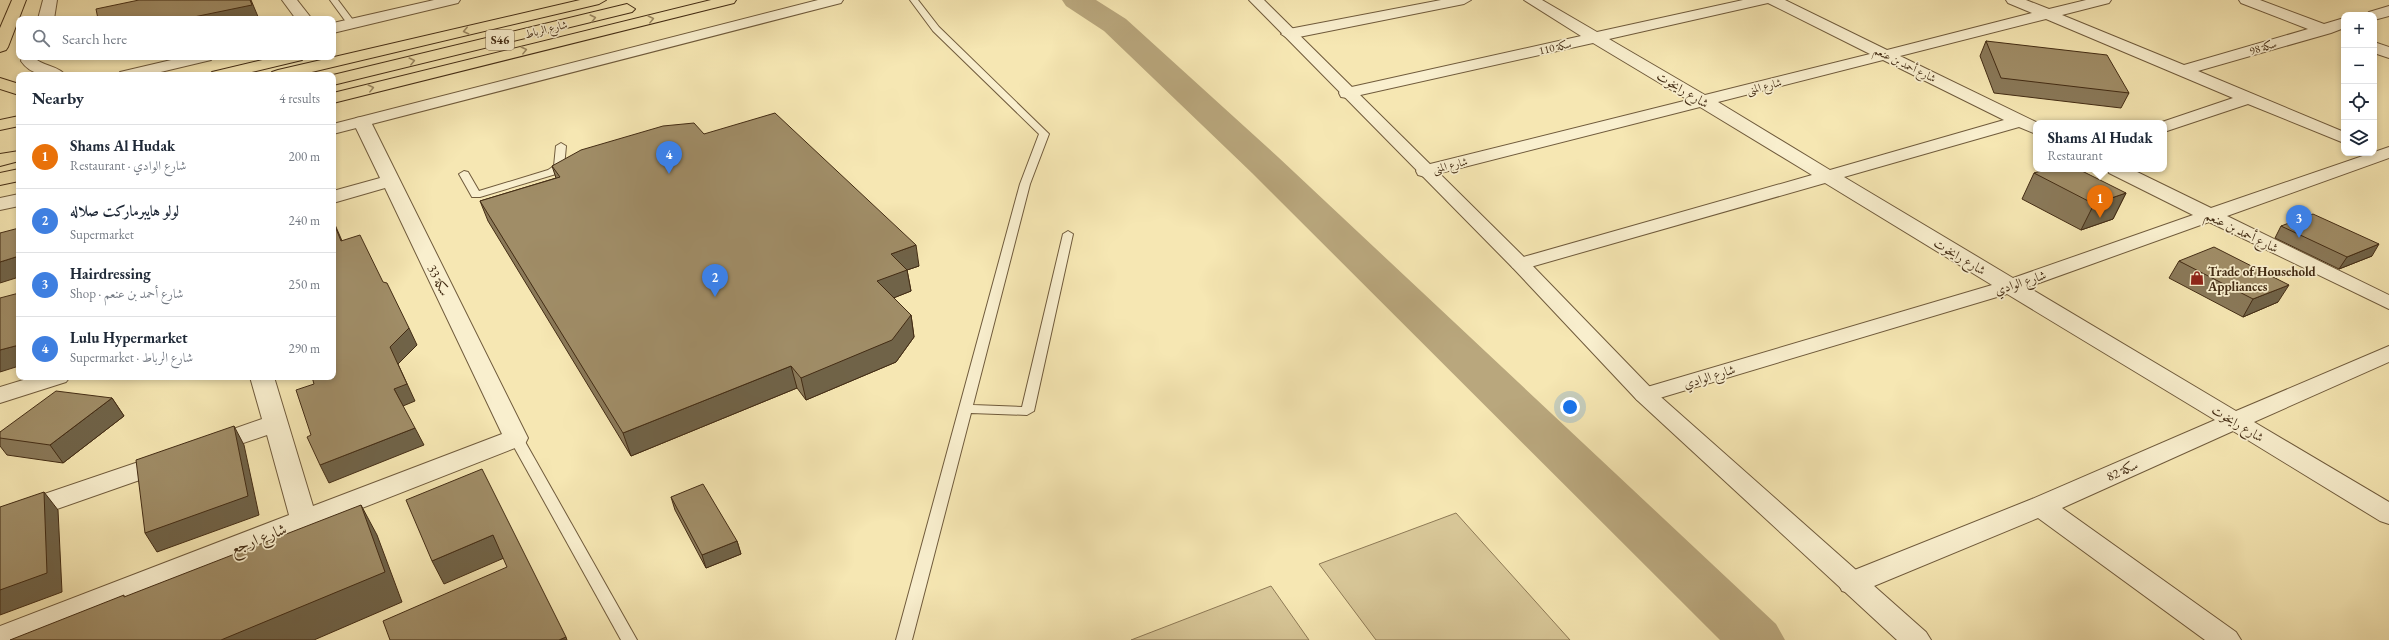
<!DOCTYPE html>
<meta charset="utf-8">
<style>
:root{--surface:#fff;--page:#f2f2f3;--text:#1f2937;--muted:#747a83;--line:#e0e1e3;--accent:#111827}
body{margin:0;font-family:"EB Garamond",Amiri,serif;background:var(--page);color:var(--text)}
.controls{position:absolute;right:12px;top:12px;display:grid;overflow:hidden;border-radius:8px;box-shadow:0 2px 6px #0003}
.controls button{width:36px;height:36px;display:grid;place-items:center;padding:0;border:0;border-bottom:1px solid var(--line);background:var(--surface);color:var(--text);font:20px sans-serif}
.you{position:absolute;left:1570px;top:407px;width:14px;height:14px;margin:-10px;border:3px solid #fff;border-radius:50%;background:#1a73e8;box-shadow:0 0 0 6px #1a73e833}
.badge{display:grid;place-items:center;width:26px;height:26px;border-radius:50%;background:var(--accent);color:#fff;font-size:13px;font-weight:700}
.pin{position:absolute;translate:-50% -33px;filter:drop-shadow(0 1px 2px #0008)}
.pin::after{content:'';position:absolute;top:21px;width:14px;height:12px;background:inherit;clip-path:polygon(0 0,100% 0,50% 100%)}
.popup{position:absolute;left:2033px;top:120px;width:134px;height:52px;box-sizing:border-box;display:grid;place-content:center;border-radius:8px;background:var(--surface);filter:drop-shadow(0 1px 3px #0005);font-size:13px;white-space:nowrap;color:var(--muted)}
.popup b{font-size:15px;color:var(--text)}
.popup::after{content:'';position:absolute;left:50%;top:100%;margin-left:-8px;border:8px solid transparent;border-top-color:var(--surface)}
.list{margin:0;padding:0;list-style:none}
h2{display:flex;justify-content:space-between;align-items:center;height:52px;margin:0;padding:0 16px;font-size:17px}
h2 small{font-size:13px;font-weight:400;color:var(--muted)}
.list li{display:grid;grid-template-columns:26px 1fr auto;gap:12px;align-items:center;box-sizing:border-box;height:64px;padding:0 16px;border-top:1px solid var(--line)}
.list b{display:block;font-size:15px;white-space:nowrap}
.list p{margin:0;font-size:13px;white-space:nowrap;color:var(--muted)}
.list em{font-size:13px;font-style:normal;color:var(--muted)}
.icon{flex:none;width:22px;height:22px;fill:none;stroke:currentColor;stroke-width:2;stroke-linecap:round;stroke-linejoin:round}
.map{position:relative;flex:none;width:2389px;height:640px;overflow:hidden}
.search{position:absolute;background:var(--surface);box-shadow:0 2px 6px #0003;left:16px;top:16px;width:320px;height:44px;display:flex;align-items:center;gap:10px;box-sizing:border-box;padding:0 14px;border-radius:8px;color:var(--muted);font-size:15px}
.panel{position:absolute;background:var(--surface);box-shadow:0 2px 6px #0003;left:16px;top:72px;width:320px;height:308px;border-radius:8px}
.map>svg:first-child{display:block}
.green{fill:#d8c798;stroke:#8e7a56}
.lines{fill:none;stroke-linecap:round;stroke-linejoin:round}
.river{fill:#b9a77d;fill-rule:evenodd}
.service-casing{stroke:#705b3c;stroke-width:2}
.minor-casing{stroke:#705b3c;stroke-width:2}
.tertiary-casing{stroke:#705b3c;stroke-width:2}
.trunk-casing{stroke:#432c14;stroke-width:2}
.service{fill:#f9efce;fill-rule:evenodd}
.minor{fill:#f9efce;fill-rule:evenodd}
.tertiary{fill:#f9efce;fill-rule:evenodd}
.trunk{fill:#f6e7b3;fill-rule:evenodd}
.wall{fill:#8a7959;stroke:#432c14}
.shaded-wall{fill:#706348;stroke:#432c14}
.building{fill:#a08d67;stroke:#432c14}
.oneway{stroke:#9c8a64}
.labels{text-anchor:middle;stroke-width:3.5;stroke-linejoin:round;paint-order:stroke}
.far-street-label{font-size:11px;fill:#432c14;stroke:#f9efce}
.shield{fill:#f9efce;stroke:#7a664c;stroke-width:1}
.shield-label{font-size:12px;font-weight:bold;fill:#432c14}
.street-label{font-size:13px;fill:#432c14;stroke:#f9efce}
.poi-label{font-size:13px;font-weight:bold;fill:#432c14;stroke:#f9efce;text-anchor:start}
.near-street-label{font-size:16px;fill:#432c14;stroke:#f9efce}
</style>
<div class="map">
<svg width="2389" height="640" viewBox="0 0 2389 640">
<rect width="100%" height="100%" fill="#f6e7b3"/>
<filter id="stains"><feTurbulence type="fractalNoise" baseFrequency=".005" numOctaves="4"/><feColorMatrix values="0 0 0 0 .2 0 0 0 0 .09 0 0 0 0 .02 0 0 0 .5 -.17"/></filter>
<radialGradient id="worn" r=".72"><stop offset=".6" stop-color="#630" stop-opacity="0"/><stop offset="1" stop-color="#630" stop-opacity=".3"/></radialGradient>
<g class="green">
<polygon points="1456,513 1570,640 1376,640 1319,564"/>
<polygon points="1271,586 1309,640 1131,640"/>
</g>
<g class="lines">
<polygon class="river" points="1062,0 1096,0 1126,19 1278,157 1776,624 1785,640 1720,640 1252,173 1104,31 1066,6"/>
<defs>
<g id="service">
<polygon points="330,0 338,0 356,24 355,26 349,26"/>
<polygon points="910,0 918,0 939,27 1049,134 1030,184 973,405 1022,407 1063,234 1068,231 1073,234 1034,411 1027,415 971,413 912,640 896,640 1020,184 1039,134 933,31"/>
<polygon points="561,143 566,146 564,167 556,174 480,197 472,197 459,174 464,171 468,172 479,191 548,170 554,166 556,146"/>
<polygon points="516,433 521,435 523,438 637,640 621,640 509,438 511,435"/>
</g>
<g id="minor">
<polygon points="43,0 57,0 54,19 38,19"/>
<polygon points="282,0 297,0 312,19 296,19"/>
<polygon points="434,0 460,0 458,3 333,33 333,23"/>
<polygon points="1441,0 1471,0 1464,4 1289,39 1281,34 1289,29"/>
<path d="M1524 0H1542L1597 32 1743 0H1785L1887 50 2032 13 2008 3 2006 0H2026L2049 9 2086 0H2111L2109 3 2062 15 2184 65 2308 29 2241 3 2239 0H2260L2324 24 2344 18V28L2331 33 2198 71 2344 132V143L2248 104 2164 132V123H2159L2233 98 2046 19 1900 56 2038 123 2036 134 2019 127 1844 177 2013 278 2193 215 2109 173 2107 169H2131L2211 208 2389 147V158L2227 216 2389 295V309L2209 222 2028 287 2236 411 2389 346V362L2254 422 2389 502V524L2380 521 2233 431 2062 508 2236 632 2241 640H2205L2038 518 1862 591 1852 594 1842 591 1838 583 1842 575 2032 499 2215 420 2007 294 1653 400 1645 403 1637 400 1633 395 1637 390 1992 285 1825 183 1527 268 1520 270 1513 268 1510 264 1513 260 1812 175 1700 107 1425 177 1418 175 1416 171 1418 167 1688 100 1593 43 1347 98 1341 97 1339 93 1341 89 1347 88 1581 36ZM1768 3 1870 54 1705 95 1609 39ZM1883 60 2004 120 1830 170 1718 102Z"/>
<polygon points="2389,6 2389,16 2374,20 2374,15 2366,15 2369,12"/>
<polygon points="2374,42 2389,47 2389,58 2374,53"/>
<path d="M22 57H38L37 60C45 66 60 67 65 75 48 75 32 77 21 61Z"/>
<polygon points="184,57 213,57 211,60 148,75 118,75 120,72"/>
<polygon points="362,117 368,118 371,122 528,438 525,444 26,640 0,640 0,626 289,515 267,435 211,454 202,452 199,446 202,440 262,419 250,377 274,377 313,506 502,434 385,188 333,203 333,191 380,178 353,122 356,118"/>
<polygon points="33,377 70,377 66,382 0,403 0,387"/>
<polygon points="165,453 174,456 178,462 174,468 0,529 0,509"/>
</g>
<g id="tertiary">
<polygon points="818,0 843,0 841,3 333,134 333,124"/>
<polygon points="1249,0 1264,0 1527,260 1653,390 1926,632 1931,640 1897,640 1637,400 1513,268"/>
<polygon points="19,194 19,206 0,210 0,198"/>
</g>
<g id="trunk">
<polygon points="12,0 26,0 8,47 6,50 0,52 0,28"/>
<polygon points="580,0 606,0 599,4 299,75 270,75 272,72 278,70"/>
<polygon points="711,0 736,0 734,3 333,103 333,93"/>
<polygon points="627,4 635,9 632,12 333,85 333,75"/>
<polygon points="275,57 304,57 302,60 239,75 210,75 212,72"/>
<polygon points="0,78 19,84 19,95 0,89"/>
<polygon points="19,116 19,126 0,130 0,120"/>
<polygon points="19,151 19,161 0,166 0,154"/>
<polygon points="19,169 19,181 0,185 0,173"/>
</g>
</defs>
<use href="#service" class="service-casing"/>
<use href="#minor" class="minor-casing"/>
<use href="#tertiary" class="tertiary-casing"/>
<use href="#trunk" class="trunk-casing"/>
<use href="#service" class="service"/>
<use href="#minor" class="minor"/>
<use href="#tertiary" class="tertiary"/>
<use href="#trunk" class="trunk"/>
</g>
<g class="wall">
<polygon points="1986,41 2129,93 2121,108 1994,93 1980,56"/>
<polygon points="704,134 919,266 907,270 911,291 893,298 911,315 914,337 896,362 806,400 797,388 631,456 488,221 480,201 556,178 552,166"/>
<polygon points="2034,173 2126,193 2113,219 2081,230 2022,199"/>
<polygon points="2281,226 2372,256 2339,269 2275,238"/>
<polygon points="2179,261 2278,302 2243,317 2169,278"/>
<polygon points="112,398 124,416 63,463 7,455 0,446 0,432"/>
<polygon points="671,497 737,541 741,554 706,568 675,510"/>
</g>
<g class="shaded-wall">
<polygon points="251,0 259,19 184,19 250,0"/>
<polygon points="2126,193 2113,219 2081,230 2094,204"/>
<polygon points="333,220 349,257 341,241 333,221"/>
<polygon points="2379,244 2372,256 2339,269 2347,257"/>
<polygon points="916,245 919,266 907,270 911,291 881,303 877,281 891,254"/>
<polygon points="19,256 19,277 0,283 0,262"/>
<polygon points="2289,285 2278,302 2243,317 2253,299"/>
<polygon points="911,315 914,337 896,362 806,400 801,378"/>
<polygon points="409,328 417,345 398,364 415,401 403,406 394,389 390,347"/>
<polygon points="19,345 19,366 0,372 0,350"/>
<polygon points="791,366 797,388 631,456 623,433"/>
<polygon points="112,398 124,416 63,463 50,445"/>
<polygon points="234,426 244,445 259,515 157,552 145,533"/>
<polygon points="415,428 424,445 329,483 320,465"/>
<polygon points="44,492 58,510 62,592 0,615 0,590"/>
<polygon points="361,505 377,535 402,602 314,640 221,640"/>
<polygon points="493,535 504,558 444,584 432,561"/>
<polygon points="737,541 741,554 706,568 702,555"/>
<polygon points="566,637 567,640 559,640"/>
</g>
<g class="building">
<polygon points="139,0 250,0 252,5 184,19 98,19 96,9"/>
<polygon points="1986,41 2107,55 2129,93 2001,78"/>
<polygon points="775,113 916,245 891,254 907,270 877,281 911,315 892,340 801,378 791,366 623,433 480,201 560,177 552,166 581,150 663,126 694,123 704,134"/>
<polygon points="2048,169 2078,169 2126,193 2094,204 2034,173"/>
<polygon points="2313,214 2379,244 2347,257 2281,226"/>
<polygon points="333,221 341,241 360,235 383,282 387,283 409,328 390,347 407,384 394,389 415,428 320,465 307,437 311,435 296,390 314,384 312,377 333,377"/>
<polygon points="19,228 19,256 0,262 0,233"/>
<polygon points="2214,247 2289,285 2253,299 2179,261"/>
<polygon points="19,293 19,345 0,350 0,298"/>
<polygon points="56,391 112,398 50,445 0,438 0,432"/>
<polygon points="234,426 248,496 145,533 136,460"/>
<polygon points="482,469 566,637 559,640 390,640 383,621 507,567 493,535 432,561 406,500"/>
<polygon points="703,484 737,541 702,555 671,497"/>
<polygon points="44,492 47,573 0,590 0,507"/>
<polygon points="361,505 385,572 221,640 10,640 124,595 124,597"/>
</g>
<defs><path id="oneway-chevron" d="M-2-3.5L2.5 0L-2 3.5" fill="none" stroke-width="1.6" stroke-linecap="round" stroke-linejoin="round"/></defs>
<g class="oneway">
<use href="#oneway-chevron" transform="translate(593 18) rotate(-14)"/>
<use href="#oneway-chevron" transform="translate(651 19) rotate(-14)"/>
<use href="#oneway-chevron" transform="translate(466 31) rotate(167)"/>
<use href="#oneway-chevron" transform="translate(524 50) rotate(-14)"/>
<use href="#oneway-chevron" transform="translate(412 61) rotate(-14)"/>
<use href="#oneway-chevron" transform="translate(371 88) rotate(-14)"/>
</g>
<defs>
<symbol id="shop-bare" viewBox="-9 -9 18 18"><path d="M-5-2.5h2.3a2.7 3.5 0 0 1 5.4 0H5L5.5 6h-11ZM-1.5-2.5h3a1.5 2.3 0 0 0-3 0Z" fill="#8f2418" stroke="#f9efce" stroke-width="2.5" paint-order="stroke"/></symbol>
</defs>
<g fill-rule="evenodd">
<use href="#shop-bare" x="2187" y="268" width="20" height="20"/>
</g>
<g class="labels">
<g class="far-street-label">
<text transform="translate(546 29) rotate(-14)" y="4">شارع الرباط</text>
<text transform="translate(1555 47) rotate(-13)" y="4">سكة 110</text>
<text transform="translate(2263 47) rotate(-17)" y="4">سكة 98</text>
<text transform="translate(1905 64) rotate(26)" y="4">شارع أحمد بن عنعم</text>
<text transform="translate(1764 86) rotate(-14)" y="4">شارع المنى</text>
<text transform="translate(1450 165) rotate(-14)" y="4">شارع المنى</text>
</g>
<rect class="shield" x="486" y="30" width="28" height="20" rx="3"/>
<g class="shield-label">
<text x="500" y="44">S46</text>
</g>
<g class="street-label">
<text transform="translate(1683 89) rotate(31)" y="5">شارع رايخوت</text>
<text transform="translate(2242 231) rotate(26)" y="5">شارع أحمد بن عنعم</text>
<text transform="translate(1960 256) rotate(31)" y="5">شارع رايخوت</text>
<text transform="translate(439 280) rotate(64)" y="5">سكة 33</text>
<text transform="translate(2020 282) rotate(-18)" y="5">شارع الوادي</text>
<text transform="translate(1709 376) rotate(-17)" y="5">شارع الوادي</text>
<text transform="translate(2238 423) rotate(31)" y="5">شارع رايخوت</text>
<text transform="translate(2122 470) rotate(-24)" y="5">سكة 82</text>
</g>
<g class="poi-label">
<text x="2208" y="276">Trade of Household<tspan x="2208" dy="15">Appliances</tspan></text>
</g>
<g class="near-street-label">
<text transform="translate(258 538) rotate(-21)" y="6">شارع ارجع</text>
</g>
</g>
<rect width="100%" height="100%" filter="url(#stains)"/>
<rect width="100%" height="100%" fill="url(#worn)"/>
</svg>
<div class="controls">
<button>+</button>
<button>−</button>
<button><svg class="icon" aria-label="locate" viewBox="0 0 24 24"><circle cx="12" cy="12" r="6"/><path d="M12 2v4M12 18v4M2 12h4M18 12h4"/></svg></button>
<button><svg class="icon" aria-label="layers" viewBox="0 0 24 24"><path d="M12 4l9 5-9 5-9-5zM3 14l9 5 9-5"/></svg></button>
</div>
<div class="you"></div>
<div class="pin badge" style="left:2100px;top:218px;background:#e8710a">1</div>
<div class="popup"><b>Shams Al Hudak</b>Restaurant</div>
<div class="pin badge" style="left:715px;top:297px;background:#3f7fe0">2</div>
<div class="pin badge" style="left:2299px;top:238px;background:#3f7fe0">3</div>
<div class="pin badge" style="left:669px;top:174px;background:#3f7fe0">4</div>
<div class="search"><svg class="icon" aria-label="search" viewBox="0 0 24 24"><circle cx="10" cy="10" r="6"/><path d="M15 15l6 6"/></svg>Search here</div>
<section class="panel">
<h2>Nearby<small>4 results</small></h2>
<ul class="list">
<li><span class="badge" style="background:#e8710a">1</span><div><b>Shams Al Hudak</b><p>Restaurant · شارع الوادي</p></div><em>200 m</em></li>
<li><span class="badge" style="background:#3f7fe0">2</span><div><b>لولو هايبرماركت صلاله</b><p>Supermarket</p></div><em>240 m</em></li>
<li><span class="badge" style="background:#3f7fe0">3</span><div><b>Hairdressing</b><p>Shop · شارع أحمد بن عنعم</p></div><em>250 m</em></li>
<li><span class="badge" style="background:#3f7fe0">4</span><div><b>Lulu Hypermarket</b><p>Supermarket · شارع الرباط</p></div><em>290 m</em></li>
</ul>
</section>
</div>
